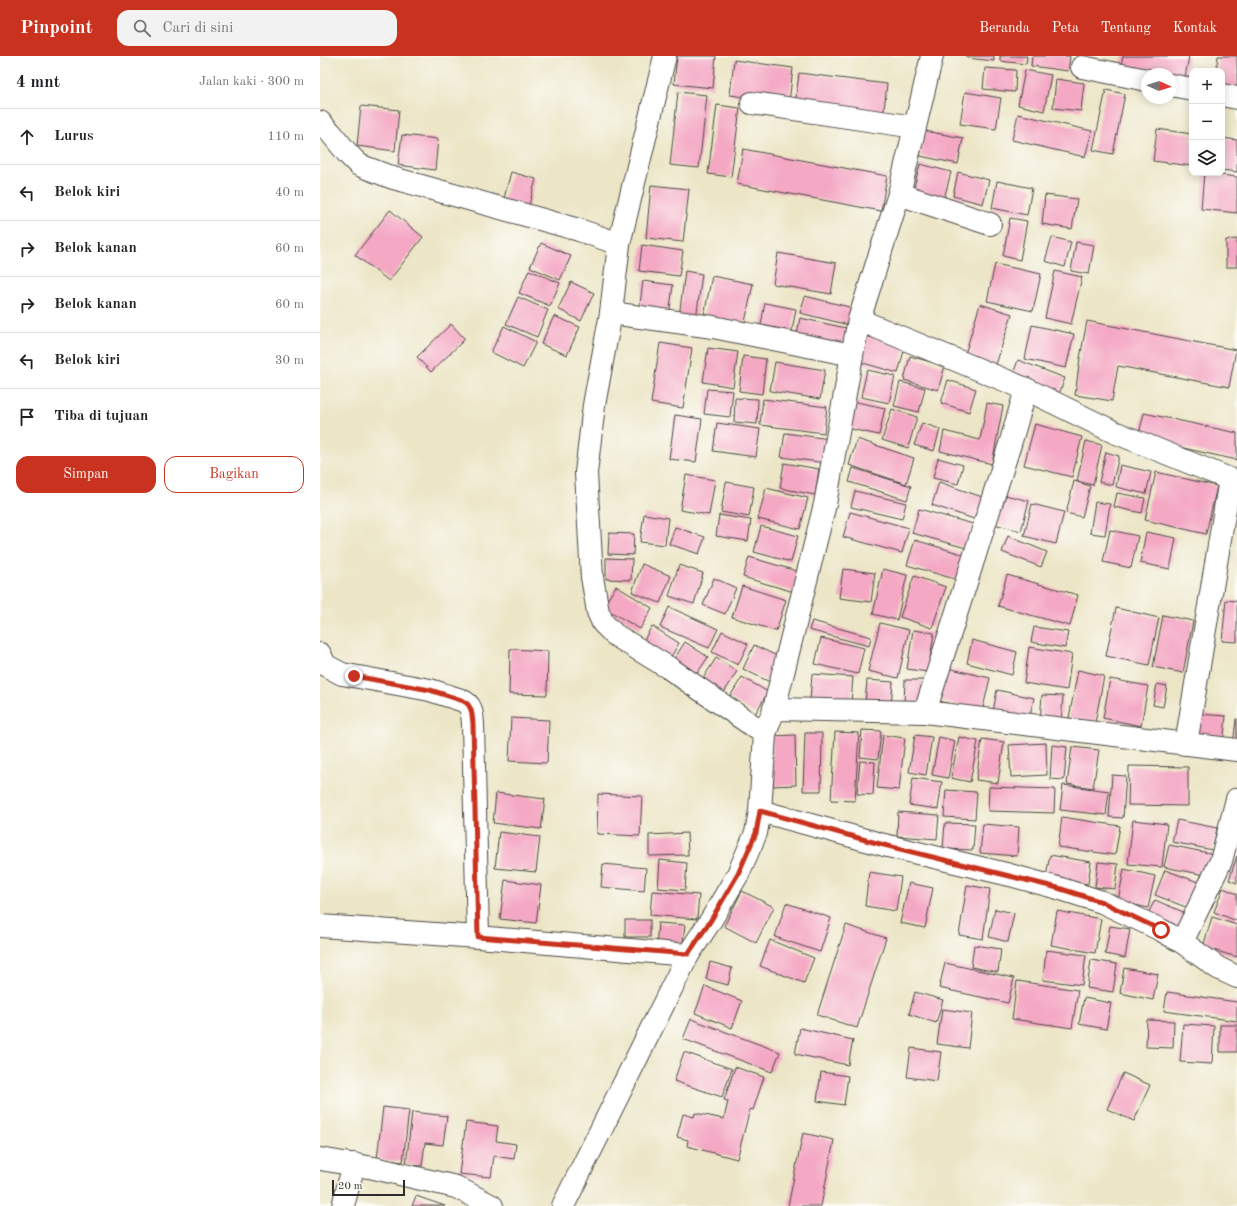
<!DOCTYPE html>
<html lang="id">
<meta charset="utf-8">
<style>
:root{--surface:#fff;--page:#f2f2f2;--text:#202124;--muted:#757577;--line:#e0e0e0;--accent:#c8321e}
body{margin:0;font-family:"Old Standard TT",serif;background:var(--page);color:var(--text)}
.controls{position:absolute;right:12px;top:12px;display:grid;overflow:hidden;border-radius:8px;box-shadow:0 2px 10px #0003}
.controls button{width:36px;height:36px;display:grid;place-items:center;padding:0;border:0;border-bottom:1px solid var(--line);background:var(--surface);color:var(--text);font:20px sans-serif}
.compass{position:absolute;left:821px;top:12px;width:36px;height:36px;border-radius:50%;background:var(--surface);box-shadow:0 2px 10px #0003;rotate:93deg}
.scale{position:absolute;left:12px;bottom:10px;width:73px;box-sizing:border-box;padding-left:4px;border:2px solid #2b2b2b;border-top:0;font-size:11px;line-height:14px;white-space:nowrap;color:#2b2b2b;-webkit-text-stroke:3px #fdfcf7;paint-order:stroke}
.stop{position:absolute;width:12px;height:12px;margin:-9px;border:3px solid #c8321e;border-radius:50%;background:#fff}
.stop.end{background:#c8321e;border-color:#fff;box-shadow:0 1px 4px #0008}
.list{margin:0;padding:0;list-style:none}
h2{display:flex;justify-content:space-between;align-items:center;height:52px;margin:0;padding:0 16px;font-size:17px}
h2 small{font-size:13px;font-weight:400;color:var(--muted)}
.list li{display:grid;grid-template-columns:26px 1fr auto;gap:12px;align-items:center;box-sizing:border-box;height:56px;padding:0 16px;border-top:1px solid var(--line)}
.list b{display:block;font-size:15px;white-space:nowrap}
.list em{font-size:13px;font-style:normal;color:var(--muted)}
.actions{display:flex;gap:8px;padding:12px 16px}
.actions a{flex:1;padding:9px 0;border:1px solid var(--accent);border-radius:12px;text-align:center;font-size:14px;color:var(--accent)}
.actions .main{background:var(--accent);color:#fff}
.icon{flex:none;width:22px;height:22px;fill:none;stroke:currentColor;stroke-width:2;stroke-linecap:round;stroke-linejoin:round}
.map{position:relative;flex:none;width:917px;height:1150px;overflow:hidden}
header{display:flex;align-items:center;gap:24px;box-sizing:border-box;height:56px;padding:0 20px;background:var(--accent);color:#fff}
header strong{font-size:19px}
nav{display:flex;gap:22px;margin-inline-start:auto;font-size:14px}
.search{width:280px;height:36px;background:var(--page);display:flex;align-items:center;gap:10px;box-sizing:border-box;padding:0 14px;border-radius:12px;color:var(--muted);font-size:15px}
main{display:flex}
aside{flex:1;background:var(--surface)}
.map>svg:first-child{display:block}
.building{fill:#f4a8c4}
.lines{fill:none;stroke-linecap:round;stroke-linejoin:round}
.street-casing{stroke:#484742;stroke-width:24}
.street{stroke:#fff;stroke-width:22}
.route{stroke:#c8321e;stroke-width:5}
</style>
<header>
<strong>Pinpoint</strong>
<div class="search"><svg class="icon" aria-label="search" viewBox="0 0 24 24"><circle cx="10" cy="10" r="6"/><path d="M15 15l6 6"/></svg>Cari di sini</div>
<nav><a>Beranda</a><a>Peta</a><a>Tentang</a><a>Kontak</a></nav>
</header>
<main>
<aside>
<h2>4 mnt<small>Jalan kaki · 300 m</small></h2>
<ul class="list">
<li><svg class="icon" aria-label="ahead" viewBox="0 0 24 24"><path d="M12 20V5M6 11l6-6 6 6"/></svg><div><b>Lurus</b></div><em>110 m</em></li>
<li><svg class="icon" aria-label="left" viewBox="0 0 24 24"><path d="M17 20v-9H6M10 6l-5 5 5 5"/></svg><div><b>Belok kiri</b></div><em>40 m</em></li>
<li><svg class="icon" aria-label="right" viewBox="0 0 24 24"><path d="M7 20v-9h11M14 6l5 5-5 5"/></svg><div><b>Belok kanan</b></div><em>60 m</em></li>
<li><svg class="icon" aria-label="right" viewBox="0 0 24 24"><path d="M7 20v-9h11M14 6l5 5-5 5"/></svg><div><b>Belok kanan</b></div><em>60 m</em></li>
<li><svg class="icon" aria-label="left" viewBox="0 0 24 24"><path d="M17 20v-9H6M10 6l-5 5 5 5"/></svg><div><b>Belok kiri</b></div><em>30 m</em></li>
<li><svg class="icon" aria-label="arrive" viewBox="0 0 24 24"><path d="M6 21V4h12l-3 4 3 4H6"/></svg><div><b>Tiba di tujuan</b></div></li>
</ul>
<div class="actions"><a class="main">Simpan</a><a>Bagikan</a></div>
</aside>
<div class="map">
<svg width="917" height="1150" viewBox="0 0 917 1150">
<rect width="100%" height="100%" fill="#fdfcf7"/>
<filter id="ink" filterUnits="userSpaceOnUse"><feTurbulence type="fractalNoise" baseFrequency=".025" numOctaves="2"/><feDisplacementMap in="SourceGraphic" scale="8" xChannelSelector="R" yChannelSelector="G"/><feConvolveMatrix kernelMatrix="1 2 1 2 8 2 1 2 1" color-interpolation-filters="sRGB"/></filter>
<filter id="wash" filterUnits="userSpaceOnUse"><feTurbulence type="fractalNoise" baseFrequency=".012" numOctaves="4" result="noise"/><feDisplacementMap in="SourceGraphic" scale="16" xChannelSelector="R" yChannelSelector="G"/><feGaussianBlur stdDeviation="0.9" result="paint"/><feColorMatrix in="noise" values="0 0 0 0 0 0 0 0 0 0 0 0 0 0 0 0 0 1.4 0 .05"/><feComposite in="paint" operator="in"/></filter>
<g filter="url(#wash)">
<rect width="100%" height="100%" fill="#ece5c6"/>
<g id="blocks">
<g class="building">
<polygon points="357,0 396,0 393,32 354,28"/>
<polygon points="647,0 674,0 674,5 647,2"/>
<polygon points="680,0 707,0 706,8 680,5"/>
<polygon points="712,0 750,0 748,15 711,10"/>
<polygon points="803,0 869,0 865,21 801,9"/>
<polygon points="898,0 917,0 917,36 902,34 902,15 896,15"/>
<polygon points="414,4 473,12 469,47 410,39"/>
<polygon points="665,12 696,14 695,36 663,33"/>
<polygon points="705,14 731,19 724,55 698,49"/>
<polygon points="479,17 567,28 563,62 475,50"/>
<polygon points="736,23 764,27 761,55 733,52"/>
<polygon points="786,34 805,38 793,98 773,94"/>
<polygon points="358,36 387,39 379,112 350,109"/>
<polygon points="645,36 681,42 676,73 640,68"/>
<polygon points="397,49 420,52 411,121 388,118"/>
<polygon points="41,50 79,54 75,95 37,90"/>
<polygon points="698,58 772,75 765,101 692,84"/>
<polygon points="837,73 872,78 872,110 833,105"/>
<polygon points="605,75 643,82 638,108 600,100"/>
<polygon points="82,79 118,83 115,114 78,109"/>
<polygon points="902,82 917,84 917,116 902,114"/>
<polygon points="423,93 567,120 561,155 417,128"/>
<polygon points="600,108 631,116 623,147 592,139"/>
<polygon points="191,116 216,123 208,153 183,146"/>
<polygon points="638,116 669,124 663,148 633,140"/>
<polygon points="884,117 917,121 917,157 881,153"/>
<polygon points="677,125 712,132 707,159 672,152"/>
<polygon points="331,129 369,133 363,186 326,182"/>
<polygon points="725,139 757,143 752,173 722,168"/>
<polygon points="70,154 103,181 69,225 35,199"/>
<polygon points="690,162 707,165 700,204 683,200"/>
<polygon points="732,181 751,186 745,211 725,205"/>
<polygon points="917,183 917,211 906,211 906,184"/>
<polygon points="756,186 774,189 769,218 751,215"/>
<polygon points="221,187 251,200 240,224 210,211"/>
<polygon points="322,189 363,195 359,220 319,215"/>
<polygon points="458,197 516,207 511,238 453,228"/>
<polygon points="675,208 721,218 713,255 667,245"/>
<polygon points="209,214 240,227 230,250 199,237"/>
<polygon points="365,215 382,218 376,263 359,261"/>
<polygon points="735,215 762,221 751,268 725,262"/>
<polygon points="392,220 433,228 424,271 383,264"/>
<polygon points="323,225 353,229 349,260 319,256"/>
<polygon points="251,226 274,237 261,265 238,253"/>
<polygon points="485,240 537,253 533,270 480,257"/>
<polygon points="198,241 228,254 217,281 186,268"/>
<polygon points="445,247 476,253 471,280 440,274"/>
<polygon points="660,248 692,258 674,315 643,305"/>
<polygon points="234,260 260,271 247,299 221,288"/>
<polygon points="480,262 535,274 532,291 477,279"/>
<polygon points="767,265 916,294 909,331 798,310 792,345 755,339 760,302"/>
<polygon points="131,268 145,283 111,316 97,301"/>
<polygon points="712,269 754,278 746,312 705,303"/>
<polygon points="184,270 216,286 203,312 171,296"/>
<polygon points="543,279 585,291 578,317 536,305"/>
<polygon points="340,287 372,292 363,352 331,347"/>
<polygon points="388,292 418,296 413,331 383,326"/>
<polygon points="423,300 446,303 442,338 419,335"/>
<polygon points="590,300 625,310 618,334 584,324"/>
<polygon points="698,304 745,322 739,338 692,321"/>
<polygon points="455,306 505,314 500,343 450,335"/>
<polygon points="547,314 575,320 569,347 541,341"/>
<polygon points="628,324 656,333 649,356 621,347"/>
<polygon points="580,326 605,332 599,356 574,350"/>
<polygon points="387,333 413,335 410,361 384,358"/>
<polygon points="415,342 438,343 437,368 414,366"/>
<polygon points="443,343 507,351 504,377 440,369"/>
<polygon points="532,345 565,352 559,379 526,372"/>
<polygon points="667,347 683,350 672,408 620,395 624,375 660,384"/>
<polygon points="572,353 597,361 588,392 562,384"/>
<polygon points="824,357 917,377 917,404 818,382"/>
<polygon points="355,359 382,363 376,406 349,403"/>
<polygon points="397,367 440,373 436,401 393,395"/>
<polygon points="602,367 620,373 614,395 594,389"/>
<polygon points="715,368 762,381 752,421 704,409"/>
<polygon points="465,377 510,383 506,407 461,401"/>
<polygon points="537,383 594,402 586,428 529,409"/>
<polygon points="766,385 782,389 773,429 757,425"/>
<polygon points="786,396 799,400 792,429 779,426"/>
<polygon points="618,402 643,409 638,428 613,422"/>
<polygon points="464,407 499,413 495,439 460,432"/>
<polygon points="800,409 831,416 826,438 796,431"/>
<polygon points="533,412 591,430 587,444 529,426"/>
<polygon points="836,416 897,430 886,478 825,464"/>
<polygon points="366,419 395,424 389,459 360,454"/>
<polygon points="754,425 770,430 762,461 746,457"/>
<polygon points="406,426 434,431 429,461 401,456"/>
<polygon points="619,426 668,443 660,465 612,449"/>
<polygon points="446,432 488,442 480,473 438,463"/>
<polygon points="535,435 586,447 582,463 531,451"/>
<polygon points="797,437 825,442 822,457 794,451"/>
<polygon points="681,438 709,445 701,475 674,468"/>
<polygon points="775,446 790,448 785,479 770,477"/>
<polygon points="712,448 744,456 736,488 704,480"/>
<polygon points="599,453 653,468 646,492 592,477"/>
<polygon points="530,456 589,472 582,497 523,481"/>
<polygon points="324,458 348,462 345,489 320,486"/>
<polygon points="399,459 431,464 428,485 396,480"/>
<polygon points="441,470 478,480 471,506 434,496"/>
<polygon points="355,471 385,481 379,498 349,488"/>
<polygon points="790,474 818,480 811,512 783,506"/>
<polygon points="826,476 856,482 850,513 820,507"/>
<polygon points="289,477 314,478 313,499 288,498"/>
<polygon points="688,480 727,496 721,511 682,496"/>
<polygon points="595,484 645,499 638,524 587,509"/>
<polygon points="429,501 480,516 474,536 423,521"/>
<polygon points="286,502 312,503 311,524 286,523"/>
<polygon points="322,508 351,520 340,547 312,536"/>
<polygon points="359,509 383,517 374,548 349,540"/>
<polygon points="523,513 555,517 551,546 519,542"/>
<polygon points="563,513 587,519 577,564 553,558"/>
<polygon points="687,519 758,539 750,570 678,550"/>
<polygon points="594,520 626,531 612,572 580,561"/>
<polygon points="394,522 416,532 405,558 383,549"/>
<polygon points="296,530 332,552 320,573 283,551"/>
<polygon points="422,530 466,544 456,575 412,561"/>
<polygon points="906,544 917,545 917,586 902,585"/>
<polygon points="349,551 398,573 389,592 340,571"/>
<polygon points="796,552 839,562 829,609 786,600"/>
<polygon points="843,559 873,565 863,617 833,611"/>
<polygon points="492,565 551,581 549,590 489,574"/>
<polygon points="560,567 589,574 578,622 548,615"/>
<polygon points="332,570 359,587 348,606 321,589"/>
<polygon points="714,571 748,576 745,592 711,586"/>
<polygon points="593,574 614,577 608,616 587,613"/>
<polygon points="402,575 428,588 418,609 392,596"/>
<polygon points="501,582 544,592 538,618 495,608"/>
<polygon points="652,584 697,596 692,619 647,607"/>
<polygon points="365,586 388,601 374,622 351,608"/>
<polygon points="434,589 461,602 450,626 423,613"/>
<polygon points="709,591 752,598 747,634 704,627"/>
<polygon points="190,593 228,595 227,639 189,638"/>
<polygon points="396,602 417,615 402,640 380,627"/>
<polygon points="623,611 670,622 662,656 615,644"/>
<polygon points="758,614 784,620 775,667 749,662"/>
<polygon points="492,618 533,621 531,647 490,644"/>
<polygon points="422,621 448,636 435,658 409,642"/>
<polygon points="790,623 828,630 821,670 783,662"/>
<polygon points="547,624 573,626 571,649 545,647"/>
<polygon points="585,624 603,624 602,649 584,649"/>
<polygon points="837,628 847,630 843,651 833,649"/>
<polygon points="677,634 714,642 709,664 673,656"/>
<polygon points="722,639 743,640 741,667 720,666"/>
<polygon points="878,658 906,660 903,688 875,685"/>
<polygon points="191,662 229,664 227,707 189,705"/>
<polygon points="916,663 917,663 917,691 913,690"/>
<polygon points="542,674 561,675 558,703 540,701"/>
<polygon points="515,676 539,677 535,745 511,744"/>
<polygon points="485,677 502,677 501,735 483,735"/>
<polygon points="475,679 476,729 453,730 452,680"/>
<polygon points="563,679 585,682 579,734 557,732"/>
<polygon points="595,679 612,681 606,719 589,716"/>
<polygon points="619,681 635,685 628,722 612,719"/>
<polygon points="639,681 658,685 650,726 631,722"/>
<polygon points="662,683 684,686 678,727 656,724"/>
<polygon points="726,687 727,719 691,721 689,689"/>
<polygon points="732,689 747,691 744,724 730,723"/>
<polygon points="752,691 779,694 773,732 747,728"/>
<polygon points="540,705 555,706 553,739 537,738"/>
<polygon points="809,710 868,711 868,750 808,749"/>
<polygon points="792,719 806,720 803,762 789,761"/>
<polygon points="593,722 622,726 618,753 589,749"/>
<polygon points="743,729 789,735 786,759 740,754"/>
<polygon points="669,731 735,733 734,757 668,755"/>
<polygon points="626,734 657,736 655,763 624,761"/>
<polygon points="176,737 225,743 221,773 173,767"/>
<polygon points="278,738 322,740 320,780 277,778"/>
<polygon points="578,756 619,759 617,783 577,780"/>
<polygon points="742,761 800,770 795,799 738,791"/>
<polygon points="813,764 847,768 842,811 808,808"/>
<polygon points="857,764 897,772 893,794 852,786"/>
<polygon points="625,767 655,768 653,794 623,793"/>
<polygon points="663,768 699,771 697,800 660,797"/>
<polygon points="179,776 220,781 216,816 175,812"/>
<polygon points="367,777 368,799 329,800 329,779"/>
<polygon points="849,789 894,798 890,820 844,811"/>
<polygon points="730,799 771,806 768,828 726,821"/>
<polygon points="917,800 917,827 909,824"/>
<polygon points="340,804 367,807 365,834 338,832"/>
<polygon points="778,806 798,808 795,833 775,831"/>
<polygon points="283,808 326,812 324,835 281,831"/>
<polygon points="804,813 835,820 828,852 798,845"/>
<polygon points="845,814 878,826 868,852 835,839"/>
<polygon points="549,816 581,821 576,855 545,850"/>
<polygon points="185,824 221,829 216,867 180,863"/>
<polygon points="589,827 613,832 605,872 580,867"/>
<polygon points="647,829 670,833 663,883 639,879"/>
<polygon points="903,832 917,838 917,865 894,856"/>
<polygon points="332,835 379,839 377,863 330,859"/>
<polygon points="422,835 454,851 436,887 404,870"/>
<polygon points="835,844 868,858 859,879 825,863"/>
<polygon points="466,847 511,862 500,896 455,881"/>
<polygon points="675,853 694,857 688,886 669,881"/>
<polygon points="737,855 781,863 775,897 731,889"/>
<polygon points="892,861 917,869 917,901 883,891"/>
<rect x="305" y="864" width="25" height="17"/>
<polygon points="338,867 365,869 362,894 336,892"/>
<polygon points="526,869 566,882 537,972 497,959"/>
<polygon points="790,870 810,873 805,902 785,898"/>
<polygon points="450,884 494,902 484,927 440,910"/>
<polygon points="654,889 681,893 678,916 651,911"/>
<polygon points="726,894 766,899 762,929 723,924"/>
<polygon points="771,904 797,908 793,936 767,932"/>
<polygon points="390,906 412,912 408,929 386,923"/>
<polygon points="625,907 694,922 688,947 619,932"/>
<polygon points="804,912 838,918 833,944 800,937"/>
<polygon points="697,925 758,934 752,972 692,963"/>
<polygon points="385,930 422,945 412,972 375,957"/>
<polygon points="595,936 623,944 616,967 589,958"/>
<polygon points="847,936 917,946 917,965 844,955"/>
<polygon points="764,942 791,947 786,973 759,968"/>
<polygon points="622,953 652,957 648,992 617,988"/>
<polygon points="371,963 460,996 452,1016 363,983"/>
<polygon points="827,964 854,965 853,992 826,991"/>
<polygon points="863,968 894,970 892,1008 860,1006"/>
<rect x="900" y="969" width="17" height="27"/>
<polygon points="480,972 533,984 528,1009 475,998"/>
<polygon points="591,992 621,996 617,1025 587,1021"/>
<polygon points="364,996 412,1013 402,1041 354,1025"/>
<polygon points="415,1011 444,1021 433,1054 430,1053 417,1103 367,1090 368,1084 357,1081 363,1058 374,1061 375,1057 404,1063 408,1045 404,1044"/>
<polygon points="501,1016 528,1020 524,1049 497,1045"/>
<polygon points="803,1017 830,1029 814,1065 787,1053"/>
<polygon points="63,1051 89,1054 83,1106 57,1103"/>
<polygon points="92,1056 127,1060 123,1089 105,1087 102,1110 86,1109"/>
<polygon points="146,1066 178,1070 176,1085 196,1088 194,1103 174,1100 171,1121 139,1118"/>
<polygon points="483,1077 514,1084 501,1150 468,1150"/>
<polygon points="96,1140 125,1150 92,1150"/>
</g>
</g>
</g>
<g filter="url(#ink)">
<use href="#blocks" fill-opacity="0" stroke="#484742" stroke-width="1"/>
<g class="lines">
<defs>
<g id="street">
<polyline points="762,11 827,24"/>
<polyline points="851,29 872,33"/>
<polyline points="902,39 917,42"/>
<polyline points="432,47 595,71"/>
<polyline points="0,66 11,77 28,98 39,109 73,122 259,174 299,188 291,257 274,349 266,417 272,521 278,556 283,567 295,579 349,612 445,678"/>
<polyline points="579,138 670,168"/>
<polyline points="299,188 345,0"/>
<polyline points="291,257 393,271 532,299"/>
<polyline points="539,264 706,333"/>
<path d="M0 598 5 609 22 618 110 634 141 644C152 648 152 657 153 668L158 881"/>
<polyline points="454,653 605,656 917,694"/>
<polyline points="605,656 691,385 706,333 794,376 917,426"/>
<polyline points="866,688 910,423"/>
<polyline points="440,755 564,789 690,819 738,832 782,846 841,874 862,886 898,912 917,921"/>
<polyline points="0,870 158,881 368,899"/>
<polyline points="862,886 901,805 917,743"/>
<polyline points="0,1103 54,1112 136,1131 172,1150"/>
<polyline points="23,1150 34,1108"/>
<polyline points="243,1150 368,899 391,864 418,818 436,777 440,755 445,678 454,653 505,448 532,299 539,264 579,138 612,0"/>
</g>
</defs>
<use href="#street" class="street-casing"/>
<use href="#street" class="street"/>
</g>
</g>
<g class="lines" filter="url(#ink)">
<path class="route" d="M34 620 110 634 141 644C152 648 152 657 153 668L158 881 368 898 391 864 418 818 436 777 440 755 564 789 738 832 782 846 841 874"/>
</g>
</svg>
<div class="controls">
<button>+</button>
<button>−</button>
<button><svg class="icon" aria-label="layers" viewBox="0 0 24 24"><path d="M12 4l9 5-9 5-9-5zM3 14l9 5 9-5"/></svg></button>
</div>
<svg class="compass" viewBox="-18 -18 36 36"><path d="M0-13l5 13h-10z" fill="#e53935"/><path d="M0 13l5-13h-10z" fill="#757577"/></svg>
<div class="scale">20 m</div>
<div class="stop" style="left:841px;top:874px"></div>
<div class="stop end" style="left:34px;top:620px"></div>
</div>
</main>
